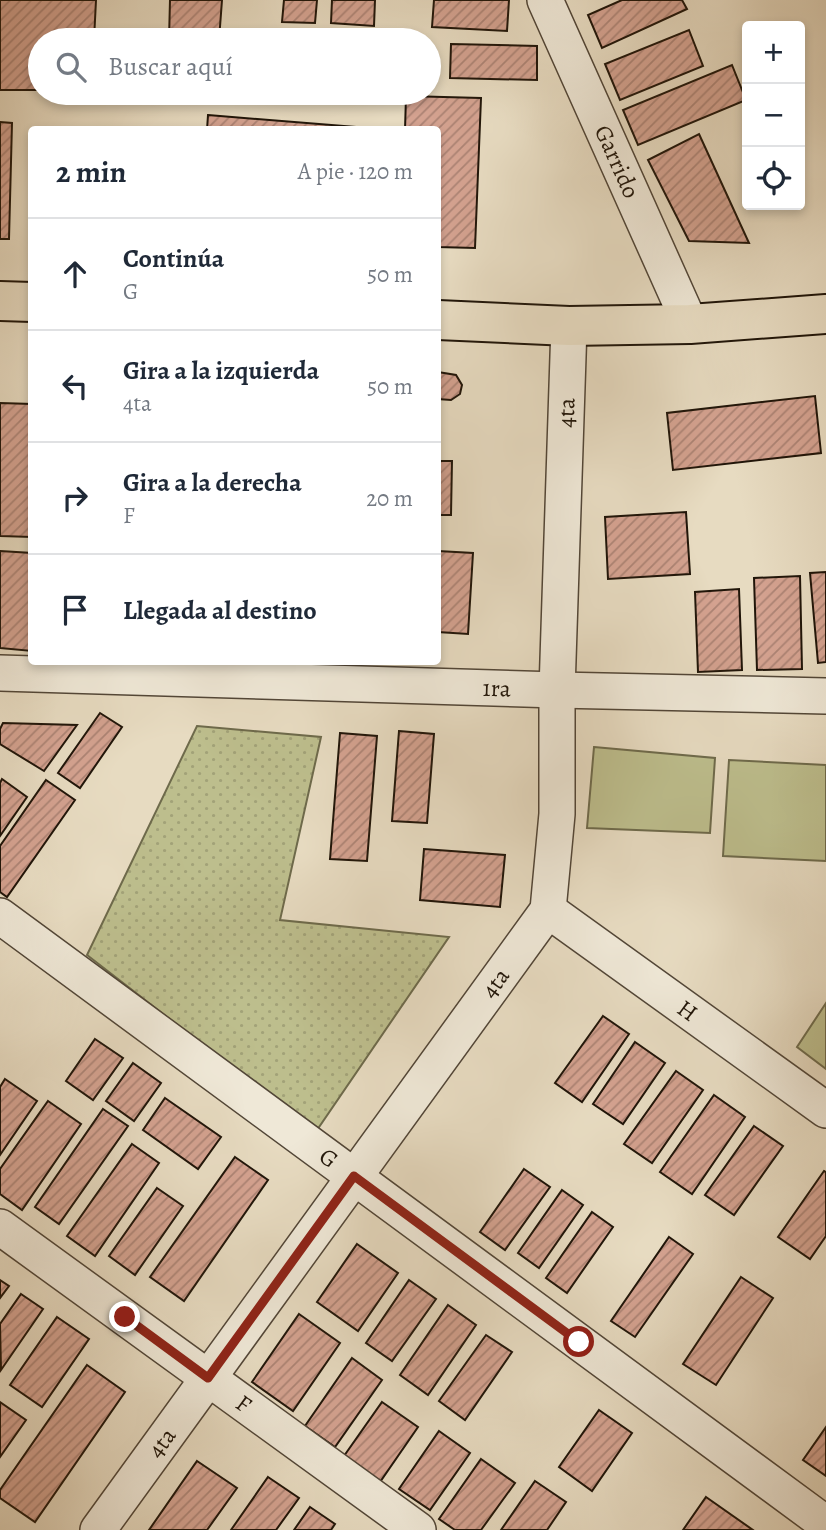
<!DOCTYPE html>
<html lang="es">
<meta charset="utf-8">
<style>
:root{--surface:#fff;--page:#f2f2f3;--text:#1f2937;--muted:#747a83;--line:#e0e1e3}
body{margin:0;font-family:Alegreya,serif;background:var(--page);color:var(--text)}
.controls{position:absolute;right:21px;top:21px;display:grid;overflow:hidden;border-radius:7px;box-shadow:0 4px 10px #0003}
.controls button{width:63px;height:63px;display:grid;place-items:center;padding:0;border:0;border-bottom:2px solid var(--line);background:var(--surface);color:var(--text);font:35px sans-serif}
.stop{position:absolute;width:21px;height:21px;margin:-16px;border:5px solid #8f2418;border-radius:50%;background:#fff}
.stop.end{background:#8f2418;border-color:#fff;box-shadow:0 2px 7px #0008}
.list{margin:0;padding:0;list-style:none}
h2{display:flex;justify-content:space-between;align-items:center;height:91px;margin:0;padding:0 28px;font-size:30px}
h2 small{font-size:23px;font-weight:400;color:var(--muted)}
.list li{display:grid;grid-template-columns:46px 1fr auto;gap:21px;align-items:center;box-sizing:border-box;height:112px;padding:0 28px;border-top:2px solid var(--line)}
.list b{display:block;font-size:26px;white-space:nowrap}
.list p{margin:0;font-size:23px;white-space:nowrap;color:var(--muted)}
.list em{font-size:23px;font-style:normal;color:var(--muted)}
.icon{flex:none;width:38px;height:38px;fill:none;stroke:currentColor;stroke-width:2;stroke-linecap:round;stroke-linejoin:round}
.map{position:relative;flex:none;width:826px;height:1530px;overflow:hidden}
.search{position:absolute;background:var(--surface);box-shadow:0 4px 10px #0003;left:28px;top:28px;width:413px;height:77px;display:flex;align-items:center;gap:18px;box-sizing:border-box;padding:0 24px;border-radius:38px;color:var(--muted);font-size:26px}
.panel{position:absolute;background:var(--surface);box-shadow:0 4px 10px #0003;left:28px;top:126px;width:413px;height:539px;border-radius:7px}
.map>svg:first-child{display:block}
.grass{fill:url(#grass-dots);stroke:#6e6a4b;stroke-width:2}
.park{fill:#bdbe8d;stroke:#6e6a4b;stroke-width:2}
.building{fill:url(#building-hatch);stroke:#201509;stroke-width:2}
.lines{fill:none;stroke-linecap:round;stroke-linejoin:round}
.minor-casing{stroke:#524637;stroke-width:38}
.major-casing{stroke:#201509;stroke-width:42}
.minor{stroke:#efe8d7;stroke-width:35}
.major{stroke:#e7dbc1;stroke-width:38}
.route{stroke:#8f2418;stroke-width:9}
.labels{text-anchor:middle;stroke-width:6;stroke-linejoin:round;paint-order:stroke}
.street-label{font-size:24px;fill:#201509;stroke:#efe8d7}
</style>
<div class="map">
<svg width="826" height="1530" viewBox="0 0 826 1530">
<defs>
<pattern id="grass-dots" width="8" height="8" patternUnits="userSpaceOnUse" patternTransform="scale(1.75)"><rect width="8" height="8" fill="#bdbe8d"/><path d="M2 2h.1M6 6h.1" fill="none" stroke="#a2a278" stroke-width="1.8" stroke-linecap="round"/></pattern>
<pattern id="building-hatch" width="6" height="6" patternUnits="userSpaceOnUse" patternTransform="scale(1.75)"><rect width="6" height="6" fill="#d4a290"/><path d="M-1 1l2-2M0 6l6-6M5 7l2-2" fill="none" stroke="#ac8374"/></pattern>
</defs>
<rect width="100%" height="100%" fill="#e7dbc1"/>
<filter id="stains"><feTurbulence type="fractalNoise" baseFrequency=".00286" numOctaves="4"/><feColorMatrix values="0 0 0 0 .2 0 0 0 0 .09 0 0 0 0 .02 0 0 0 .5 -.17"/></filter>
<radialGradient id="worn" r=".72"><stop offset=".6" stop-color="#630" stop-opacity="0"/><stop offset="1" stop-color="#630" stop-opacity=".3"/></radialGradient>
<polygon class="grass" points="197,726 321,737 280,920 449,937 317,1130 216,1055 87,955"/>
<g class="park">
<polygon points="594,747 715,758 710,833 587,828"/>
<polygon points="729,760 826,765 826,861 723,856"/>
<polygon points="826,1003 826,1069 797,1047"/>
</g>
<g class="building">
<polygon points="0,0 96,0 94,40 40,40 40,90 0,90"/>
<polygon points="170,0 222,0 219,40 169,40"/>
<polygon points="284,0 317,0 315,23 282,22"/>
<polygon points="332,0 375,0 374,26 331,23"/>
<polygon points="434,0 509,0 507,31 432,27"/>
<polygon points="622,0 682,0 687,9 602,48 588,15"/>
<polygon points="689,30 703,66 620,100 605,64"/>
<polygon points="451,44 537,46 537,80 450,78"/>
<polygon points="732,65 746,100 638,145 623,110"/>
<polygon points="406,96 481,98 475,248 438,247 438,130 405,130"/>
<polygon points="208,115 381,129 207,130"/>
<polygon points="0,122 12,123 9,239 0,239"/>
<polygon points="699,134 749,243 689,241 648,160"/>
<polygon points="438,372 456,375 462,385 460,394 451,400 438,399"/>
<polygon points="815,396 821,453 673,470 667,413"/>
<polygon points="0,403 32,404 32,537 0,536"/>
<polygon points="438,461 452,461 451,515 438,515"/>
<polygon points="686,512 690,574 608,579 605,517"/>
<polygon points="0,551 32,553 32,651 0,648"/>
<polygon points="438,551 473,553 468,634 438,632"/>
<polygon points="826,572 826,662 818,663 810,573"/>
<polygon points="800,576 802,669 757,670 754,578"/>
<polygon points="739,589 742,670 698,672 695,592"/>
<polygon points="100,713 122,727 80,788 58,773"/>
<polygon points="3,723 77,725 44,771 0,744 0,729"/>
<polygon points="399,731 434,734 427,823 392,821"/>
<polygon points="340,733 377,736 367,861 330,859"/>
<polygon points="2,779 27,797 0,836 0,783"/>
<polygon points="46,780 75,800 7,897 0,892 0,846"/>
<polygon points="424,849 505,855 500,907 420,900"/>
<polygon points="603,1016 629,1034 582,1102 555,1083"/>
<polygon points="95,1039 123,1058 93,1100 66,1081"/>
<polygon points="635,1042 665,1063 623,1124 593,1104"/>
<polygon points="133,1063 161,1083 134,1121 106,1101"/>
<polygon points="676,1071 703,1090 652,1163 624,1144"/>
<polygon points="5,1079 37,1101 0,1155 0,1087"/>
<polygon points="714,1095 745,1117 692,1194 660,1172"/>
<polygon points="165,1098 221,1137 198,1169 143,1130"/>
<polygon points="48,1101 81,1124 22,1210 0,1194 0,1169"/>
<polygon points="103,1109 128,1126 59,1224 35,1207"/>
<polygon points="754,1126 783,1146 734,1215 705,1195"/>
<polygon points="132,1144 159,1163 95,1256 67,1236"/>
<polygon points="235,1157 268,1180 184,1301 150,1277"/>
<polygon points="524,1169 550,1187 505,1250 480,1232"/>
<polygon points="824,1171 826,1172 826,1236 810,1259 778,1237"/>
<polygon points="157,1188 183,1206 135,1275 109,1256"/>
<polygon points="562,1190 583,1205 539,1268 518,1253"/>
<polygon points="592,1212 613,1227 567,1293 546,1278"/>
<polygon points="669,1237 693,1254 635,1337 611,1321"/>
<polygon points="357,1244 398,1273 358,1331 317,1302"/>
<polygon points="741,1277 773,1298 716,1385 683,1364"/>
<polygon points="0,1280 9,1286 0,1298"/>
<polygon points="409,1280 436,1299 392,1361 366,1343"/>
<polygon points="21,1294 43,1309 1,1370 0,1324"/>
<polygon points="448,1305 476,1325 428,1395 400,1375"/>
<polygon points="299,1314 340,1343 293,1411 252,1382"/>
<polygon points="57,1317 89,1339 42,1407 10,1385"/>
<polygon points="486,1335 512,1352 465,1420 439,1401"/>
<polygon points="352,1358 382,1380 335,1447 305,1426"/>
<polygon points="87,1365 125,1392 35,1522 0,1498 0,1490"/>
<polygon points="0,1402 26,1420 0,1457"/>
<polygon points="382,1402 418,1427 380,1482 344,1456"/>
<polygon points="599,1410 632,1433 592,1491 559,1467"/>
<polygon points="826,1427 826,1476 803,1460"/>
<polygon points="439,1431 470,1453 430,1510 399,1489"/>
<polygon points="481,1459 515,1483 481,1530 455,1530 439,1519"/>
<polygon points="197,1461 237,1488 207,1530 149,1530"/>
<polygon points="268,1477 299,1498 276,1530 231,1530"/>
<polygon points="535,1481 566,1502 547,1530 501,1530"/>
<polygon points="706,1497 753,1530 683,1530"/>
<polygon points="310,1507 335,1524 331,1530 294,1530"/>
</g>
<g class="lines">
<defs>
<g id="minor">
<path id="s1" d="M545 0 690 324"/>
<path id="s2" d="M0 673 557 690 826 696"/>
<path id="s3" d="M548 910 826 1110"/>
<path id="s4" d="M0 916 826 1524"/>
<path id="s5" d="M0 1227 418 1530"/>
<path id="s6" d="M98 1530 548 910 557 814V690L569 326"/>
</g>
<g id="major">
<polyline points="0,301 32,302"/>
<polyline points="438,320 569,326 690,324 826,314"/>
</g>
</defs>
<use href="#minor" class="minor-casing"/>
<use href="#major" class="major-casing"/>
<use href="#minor" class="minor"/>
<use href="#major" class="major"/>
</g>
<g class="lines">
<polyline class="route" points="125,1317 208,1378 354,1176 579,1342"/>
</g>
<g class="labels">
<g class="street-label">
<text dy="8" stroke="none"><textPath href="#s1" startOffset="177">Garrido</textPath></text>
<text dy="8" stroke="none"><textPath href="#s6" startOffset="1264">4ta</textPath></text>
<text dy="8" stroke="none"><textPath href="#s2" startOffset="497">1ra</textPath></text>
<text dy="8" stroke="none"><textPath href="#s6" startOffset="676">4ta</textPath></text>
<text dy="8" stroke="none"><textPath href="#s3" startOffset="172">H</textPath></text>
<text dy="8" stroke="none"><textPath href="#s4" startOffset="408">G</textPath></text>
<text dy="8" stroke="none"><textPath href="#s5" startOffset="301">F</textPath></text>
<text dy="8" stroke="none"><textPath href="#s6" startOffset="108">4ta</textPath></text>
</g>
</g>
<rect width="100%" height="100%" filter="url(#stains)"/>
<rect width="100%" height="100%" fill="url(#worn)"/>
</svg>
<div class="controls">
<button>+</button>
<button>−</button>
<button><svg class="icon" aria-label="locate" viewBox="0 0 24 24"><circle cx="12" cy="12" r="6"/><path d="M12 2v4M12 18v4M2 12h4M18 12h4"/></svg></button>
</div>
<div class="stop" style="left:579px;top:1342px"></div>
<div class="stop end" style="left:125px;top:1317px"></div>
<div class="search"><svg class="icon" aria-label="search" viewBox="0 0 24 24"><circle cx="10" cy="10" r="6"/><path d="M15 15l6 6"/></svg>Buscar aquí</div>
<section class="panel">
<h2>2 min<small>A pie · 120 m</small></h2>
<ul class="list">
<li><svg class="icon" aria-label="ahead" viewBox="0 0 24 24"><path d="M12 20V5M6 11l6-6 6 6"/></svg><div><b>Continúa</b><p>G</p></div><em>50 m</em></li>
<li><svg class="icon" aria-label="left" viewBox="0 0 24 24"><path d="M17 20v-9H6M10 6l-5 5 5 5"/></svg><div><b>Gira a la izquierda</b><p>4ta</p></div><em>50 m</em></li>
<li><svg class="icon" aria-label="right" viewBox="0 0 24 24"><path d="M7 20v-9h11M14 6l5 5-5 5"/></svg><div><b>Gira a la derecha</b><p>F</p></div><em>20 m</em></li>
<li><svg class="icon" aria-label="arrive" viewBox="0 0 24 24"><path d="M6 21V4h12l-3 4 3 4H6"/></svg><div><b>Llegada al destino</b></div></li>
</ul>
</section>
</div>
